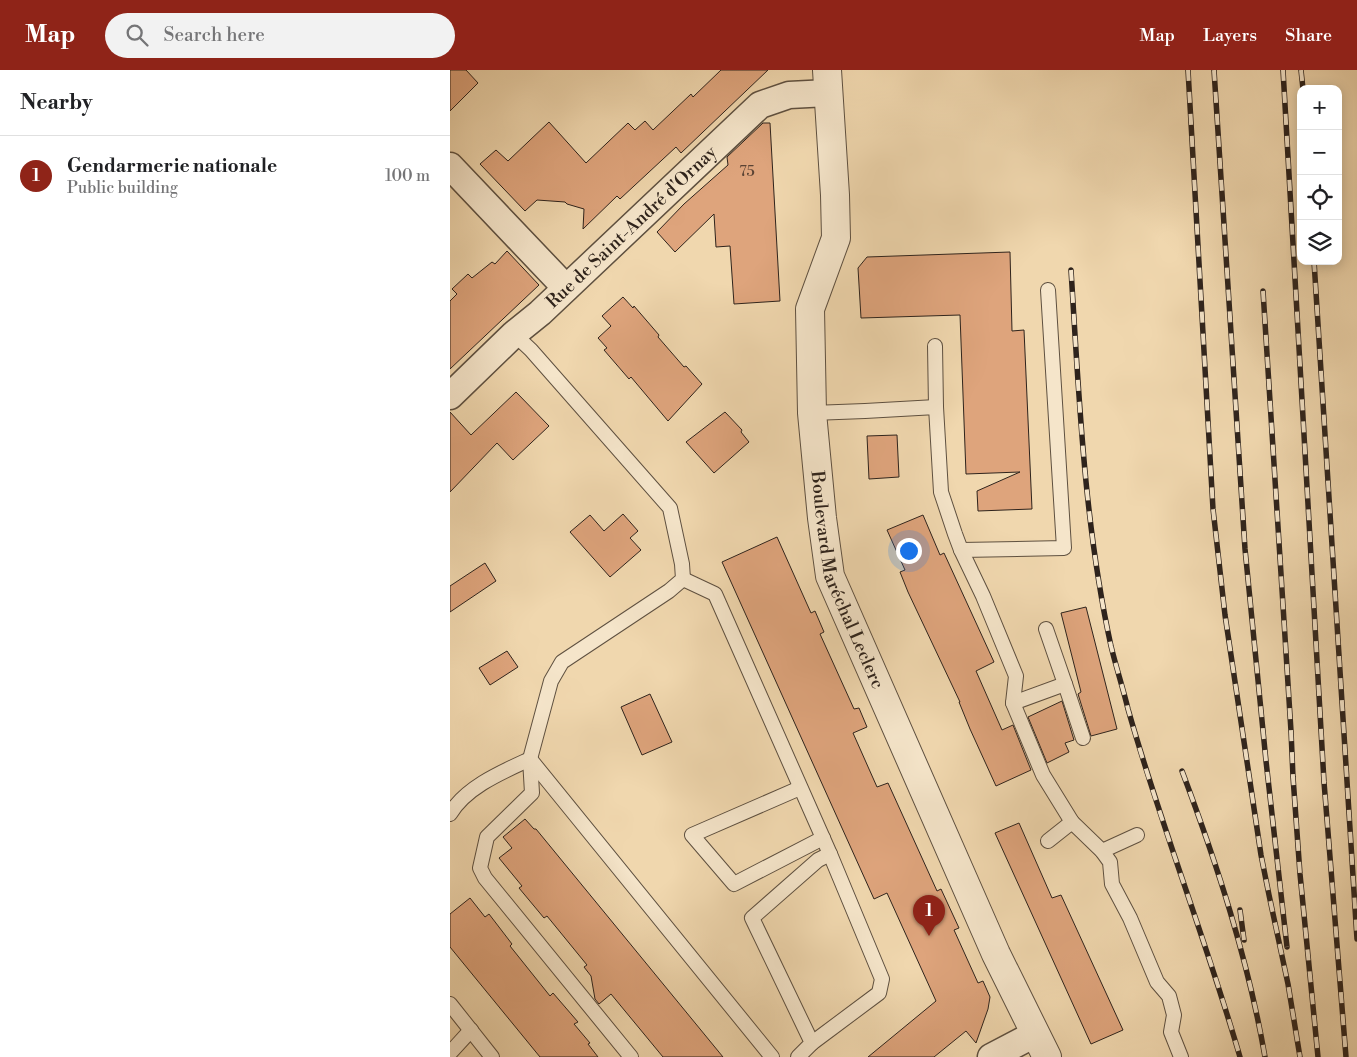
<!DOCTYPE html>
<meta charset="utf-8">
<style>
:root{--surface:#fff;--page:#f2f2f2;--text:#202124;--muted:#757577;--line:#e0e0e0;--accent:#8f2418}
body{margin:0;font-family:"Libre Bodoni",serif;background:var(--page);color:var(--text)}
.controls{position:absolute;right:15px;top:15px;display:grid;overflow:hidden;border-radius:10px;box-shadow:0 2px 12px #0003}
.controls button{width:45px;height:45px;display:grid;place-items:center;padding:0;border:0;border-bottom:1px solid var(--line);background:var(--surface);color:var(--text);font:25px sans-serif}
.you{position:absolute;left:458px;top:480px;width:18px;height:18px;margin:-12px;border:4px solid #fff;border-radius:50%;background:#1a73e8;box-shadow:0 0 0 8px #1a73e833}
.badge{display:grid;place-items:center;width:32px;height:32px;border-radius:50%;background:var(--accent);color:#fff;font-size:16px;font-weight:700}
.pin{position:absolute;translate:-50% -41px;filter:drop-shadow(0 1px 2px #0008)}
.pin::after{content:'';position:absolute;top:26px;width:18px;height:15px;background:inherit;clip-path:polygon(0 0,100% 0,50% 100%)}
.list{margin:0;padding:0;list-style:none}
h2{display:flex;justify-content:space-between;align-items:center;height:65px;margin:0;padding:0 20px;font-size:21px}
h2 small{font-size:16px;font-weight:400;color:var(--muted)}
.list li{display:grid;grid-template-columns:32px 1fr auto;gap:15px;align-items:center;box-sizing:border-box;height:80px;padding:0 20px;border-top:1px solid var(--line)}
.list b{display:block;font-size:19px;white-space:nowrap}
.list p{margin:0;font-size:16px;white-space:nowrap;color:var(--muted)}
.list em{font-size:16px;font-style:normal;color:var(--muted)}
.icon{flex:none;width:28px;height:28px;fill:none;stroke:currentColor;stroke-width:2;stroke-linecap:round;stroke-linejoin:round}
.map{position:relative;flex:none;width:907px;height:987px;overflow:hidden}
header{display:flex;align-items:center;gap:30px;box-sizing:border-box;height:70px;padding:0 25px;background:var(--accent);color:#fff}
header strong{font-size:24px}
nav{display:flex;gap:28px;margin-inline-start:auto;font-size:18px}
.search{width:350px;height:45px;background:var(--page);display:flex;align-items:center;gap:12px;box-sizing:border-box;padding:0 18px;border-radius:28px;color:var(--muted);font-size:19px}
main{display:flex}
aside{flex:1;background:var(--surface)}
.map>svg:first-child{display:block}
.building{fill:#dea47c;stroke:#2e231c}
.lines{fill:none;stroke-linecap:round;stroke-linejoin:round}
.service-casing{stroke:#5e5040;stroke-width:16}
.minor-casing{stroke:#5e5040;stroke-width:29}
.tertiary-casing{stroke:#5e5040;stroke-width:30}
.service{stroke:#f5e5ca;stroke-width:14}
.minor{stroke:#f5e5ca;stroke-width:26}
.tertiary{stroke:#f5e5ca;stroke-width:28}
.rail-casing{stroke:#2e231c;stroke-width:5.5}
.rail{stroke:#f5e5ca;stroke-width:4;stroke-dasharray:11;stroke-linecap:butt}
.labels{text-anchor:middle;stroke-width:4;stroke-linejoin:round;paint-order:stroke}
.number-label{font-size:15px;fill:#5a4334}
.street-label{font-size:18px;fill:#2e231c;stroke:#f5e5ca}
</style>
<header>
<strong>Map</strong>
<div class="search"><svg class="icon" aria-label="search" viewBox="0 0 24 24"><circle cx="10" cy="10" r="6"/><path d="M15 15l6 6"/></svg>Search here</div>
<nav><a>Map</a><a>Layers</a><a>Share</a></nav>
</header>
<main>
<aside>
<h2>Nearby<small></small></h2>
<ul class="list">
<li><span class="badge">1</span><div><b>Gendarmerie nationale</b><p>Public building</p></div><em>100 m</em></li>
</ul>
</aside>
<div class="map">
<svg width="907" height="987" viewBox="0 0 907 987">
<rect width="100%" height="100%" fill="#f0d7ae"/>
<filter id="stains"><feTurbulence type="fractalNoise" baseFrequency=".004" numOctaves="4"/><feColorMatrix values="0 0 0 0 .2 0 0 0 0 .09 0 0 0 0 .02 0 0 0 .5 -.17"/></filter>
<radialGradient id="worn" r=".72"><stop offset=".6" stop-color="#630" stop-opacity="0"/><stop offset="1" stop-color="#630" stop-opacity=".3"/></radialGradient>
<g class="building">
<polygon points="0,0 16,0 28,13 0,41"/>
<polygon points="271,0 318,0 231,83 226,77 170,129 167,126 133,159 134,139 117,134 115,132 87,130 75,141 30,94 46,80 58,91 99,52 136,93 178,53 185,60 195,51 203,60 241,24 243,27"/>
<polygon points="313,53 320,53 330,231 284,234 280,176 266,177 264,144 225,182 207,162 234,134 278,95 277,87"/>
<polygon points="57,181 89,215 0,299 0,231 7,224 2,219 18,204 22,208 42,192 45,194"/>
<polygon points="560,182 562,261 574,260 582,439 528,441 527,421 570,402 516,404 510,245 411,248 408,198 417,187"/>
<polygon points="173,227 183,238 184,236 209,265 208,267 234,297 236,296 252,314 218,351 181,307 179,309 154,280 157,278 148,268 161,256 152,246"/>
<polygon points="66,322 99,356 63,390 47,373 0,422 0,342 21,365"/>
<polygon points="275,342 292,360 291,362 299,372 264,403 236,372"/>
<polygon points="447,365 449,407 419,409 417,366"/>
<polygon points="173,444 188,461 180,468 191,480 160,507 120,462 140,445 154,461"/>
<polygon points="473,445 490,485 494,483 544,592 526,601 552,660 563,655 581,700 546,716 520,659 509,632 510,632 458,522 450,502 455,500 437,460"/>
<polygon points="327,467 361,543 365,541 374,562 370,564 404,639 409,638 417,657 403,663 427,717 438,713 487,821 491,819 509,858 504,860 528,913 533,911 540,927 538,939 526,973 516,961 484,987 418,987 486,931 437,823 424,829 272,492"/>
<polygon points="35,493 46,511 0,542 0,516"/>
<polygon points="636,537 667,659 641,666 628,624 631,622 611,543"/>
<polygon points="57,581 68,597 40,615 29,598"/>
<polygon points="200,624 222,672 192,685 171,637"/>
<polygon points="612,631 624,670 615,673 619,682 597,693 578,647"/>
<polygon points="75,749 84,759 86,759 273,987 213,987 161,924 149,934 145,929 141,906 134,897 137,895 97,846 94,848 69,818 72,816 49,788 62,778 53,767"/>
<polygon points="569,753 602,828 611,825 673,960 641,974 545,763"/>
<polygon points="20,828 35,847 39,844 62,874 60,876 100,926 103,923 128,952 124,954 140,973 138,974 148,987 90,987 0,877 0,844"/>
</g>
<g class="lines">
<defs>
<g id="service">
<polyline points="64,264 81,280 220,438 232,494 233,509 219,521 112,592 101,611 80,689 82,723 37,767 30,798 35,808 181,987"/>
<polyline points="485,276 486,337"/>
<polyline points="362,343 415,341 486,337 491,422 505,464 511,480 533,526 566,606 563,633 593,705 622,752"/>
<polyline points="511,480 614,478 598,220"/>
<polyline points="233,509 265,524 380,784 432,909 429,923 362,973"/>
<polyline points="615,614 633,668"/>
<polyline points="563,633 615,614 596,559"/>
<polyline points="80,689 322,987"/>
<polyline points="350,718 242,765 284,814 373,768"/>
<path d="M0 744C16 717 52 702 80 689"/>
<polyline points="598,771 622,752 652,781 660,792 662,814 680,848 707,912 719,926 724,945 721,962 731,987"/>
<polyline points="652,781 687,765"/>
<polyline points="0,934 42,987"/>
<polyline points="0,983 21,960"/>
<polyline points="348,987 362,973 302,848 368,790 380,784"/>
</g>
<g id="minor">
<polyline points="0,96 116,218"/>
<path id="s1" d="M0 326 64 264 90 243 310 35 339 25 378 23"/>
<polyline points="541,987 585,964"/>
</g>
<g id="tertiary">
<path id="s2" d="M377 0 385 125 386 168 360 239 362 343 372 448 380 506 546 884 597 987"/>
</g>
</defs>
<use href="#service" class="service-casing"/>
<use href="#minor" class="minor-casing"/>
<use href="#tertiary" class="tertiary-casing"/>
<use href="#service" class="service"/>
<use href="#minor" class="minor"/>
<use href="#tertiary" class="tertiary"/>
<defs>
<g id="rail">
<polyline points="738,0 763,439 775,545 811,785 819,825 838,914 850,987"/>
<polyline points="764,0 795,479 816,691 837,877"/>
<polyline points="833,0 874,712 896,987"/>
<polyline points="851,0 853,19"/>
<polyline points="864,191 907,869"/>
<path d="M621 200C629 326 634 453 661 576 666 597 673 618 678 639 711 756 756 870 790 987"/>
<polyline points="813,221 841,661 843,707 850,804 868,987"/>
<path d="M732 701C767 794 798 889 815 987"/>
<polyline points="790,840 794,870"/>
</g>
</defs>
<use href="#rail" class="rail-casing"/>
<use href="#rail" class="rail"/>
</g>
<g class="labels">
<g class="number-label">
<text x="297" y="106">75</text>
</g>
<g class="street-label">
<text dy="6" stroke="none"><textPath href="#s1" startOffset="248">Rue de Saint-André d'Ornay</textPath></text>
<text dy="6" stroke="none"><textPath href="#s2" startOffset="520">Boulevard Maréchal Leclerc</textPath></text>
</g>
</g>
<rect width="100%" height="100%" filter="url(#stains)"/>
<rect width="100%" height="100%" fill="url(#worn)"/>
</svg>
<div class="controls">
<button>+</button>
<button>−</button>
<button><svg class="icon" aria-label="locate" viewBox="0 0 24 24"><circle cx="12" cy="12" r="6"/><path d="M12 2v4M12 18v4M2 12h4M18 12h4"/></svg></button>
<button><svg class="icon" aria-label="layers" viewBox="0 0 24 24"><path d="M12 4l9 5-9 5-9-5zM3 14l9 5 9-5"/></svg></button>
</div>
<div class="you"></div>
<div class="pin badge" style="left:479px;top:866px">1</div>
</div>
</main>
